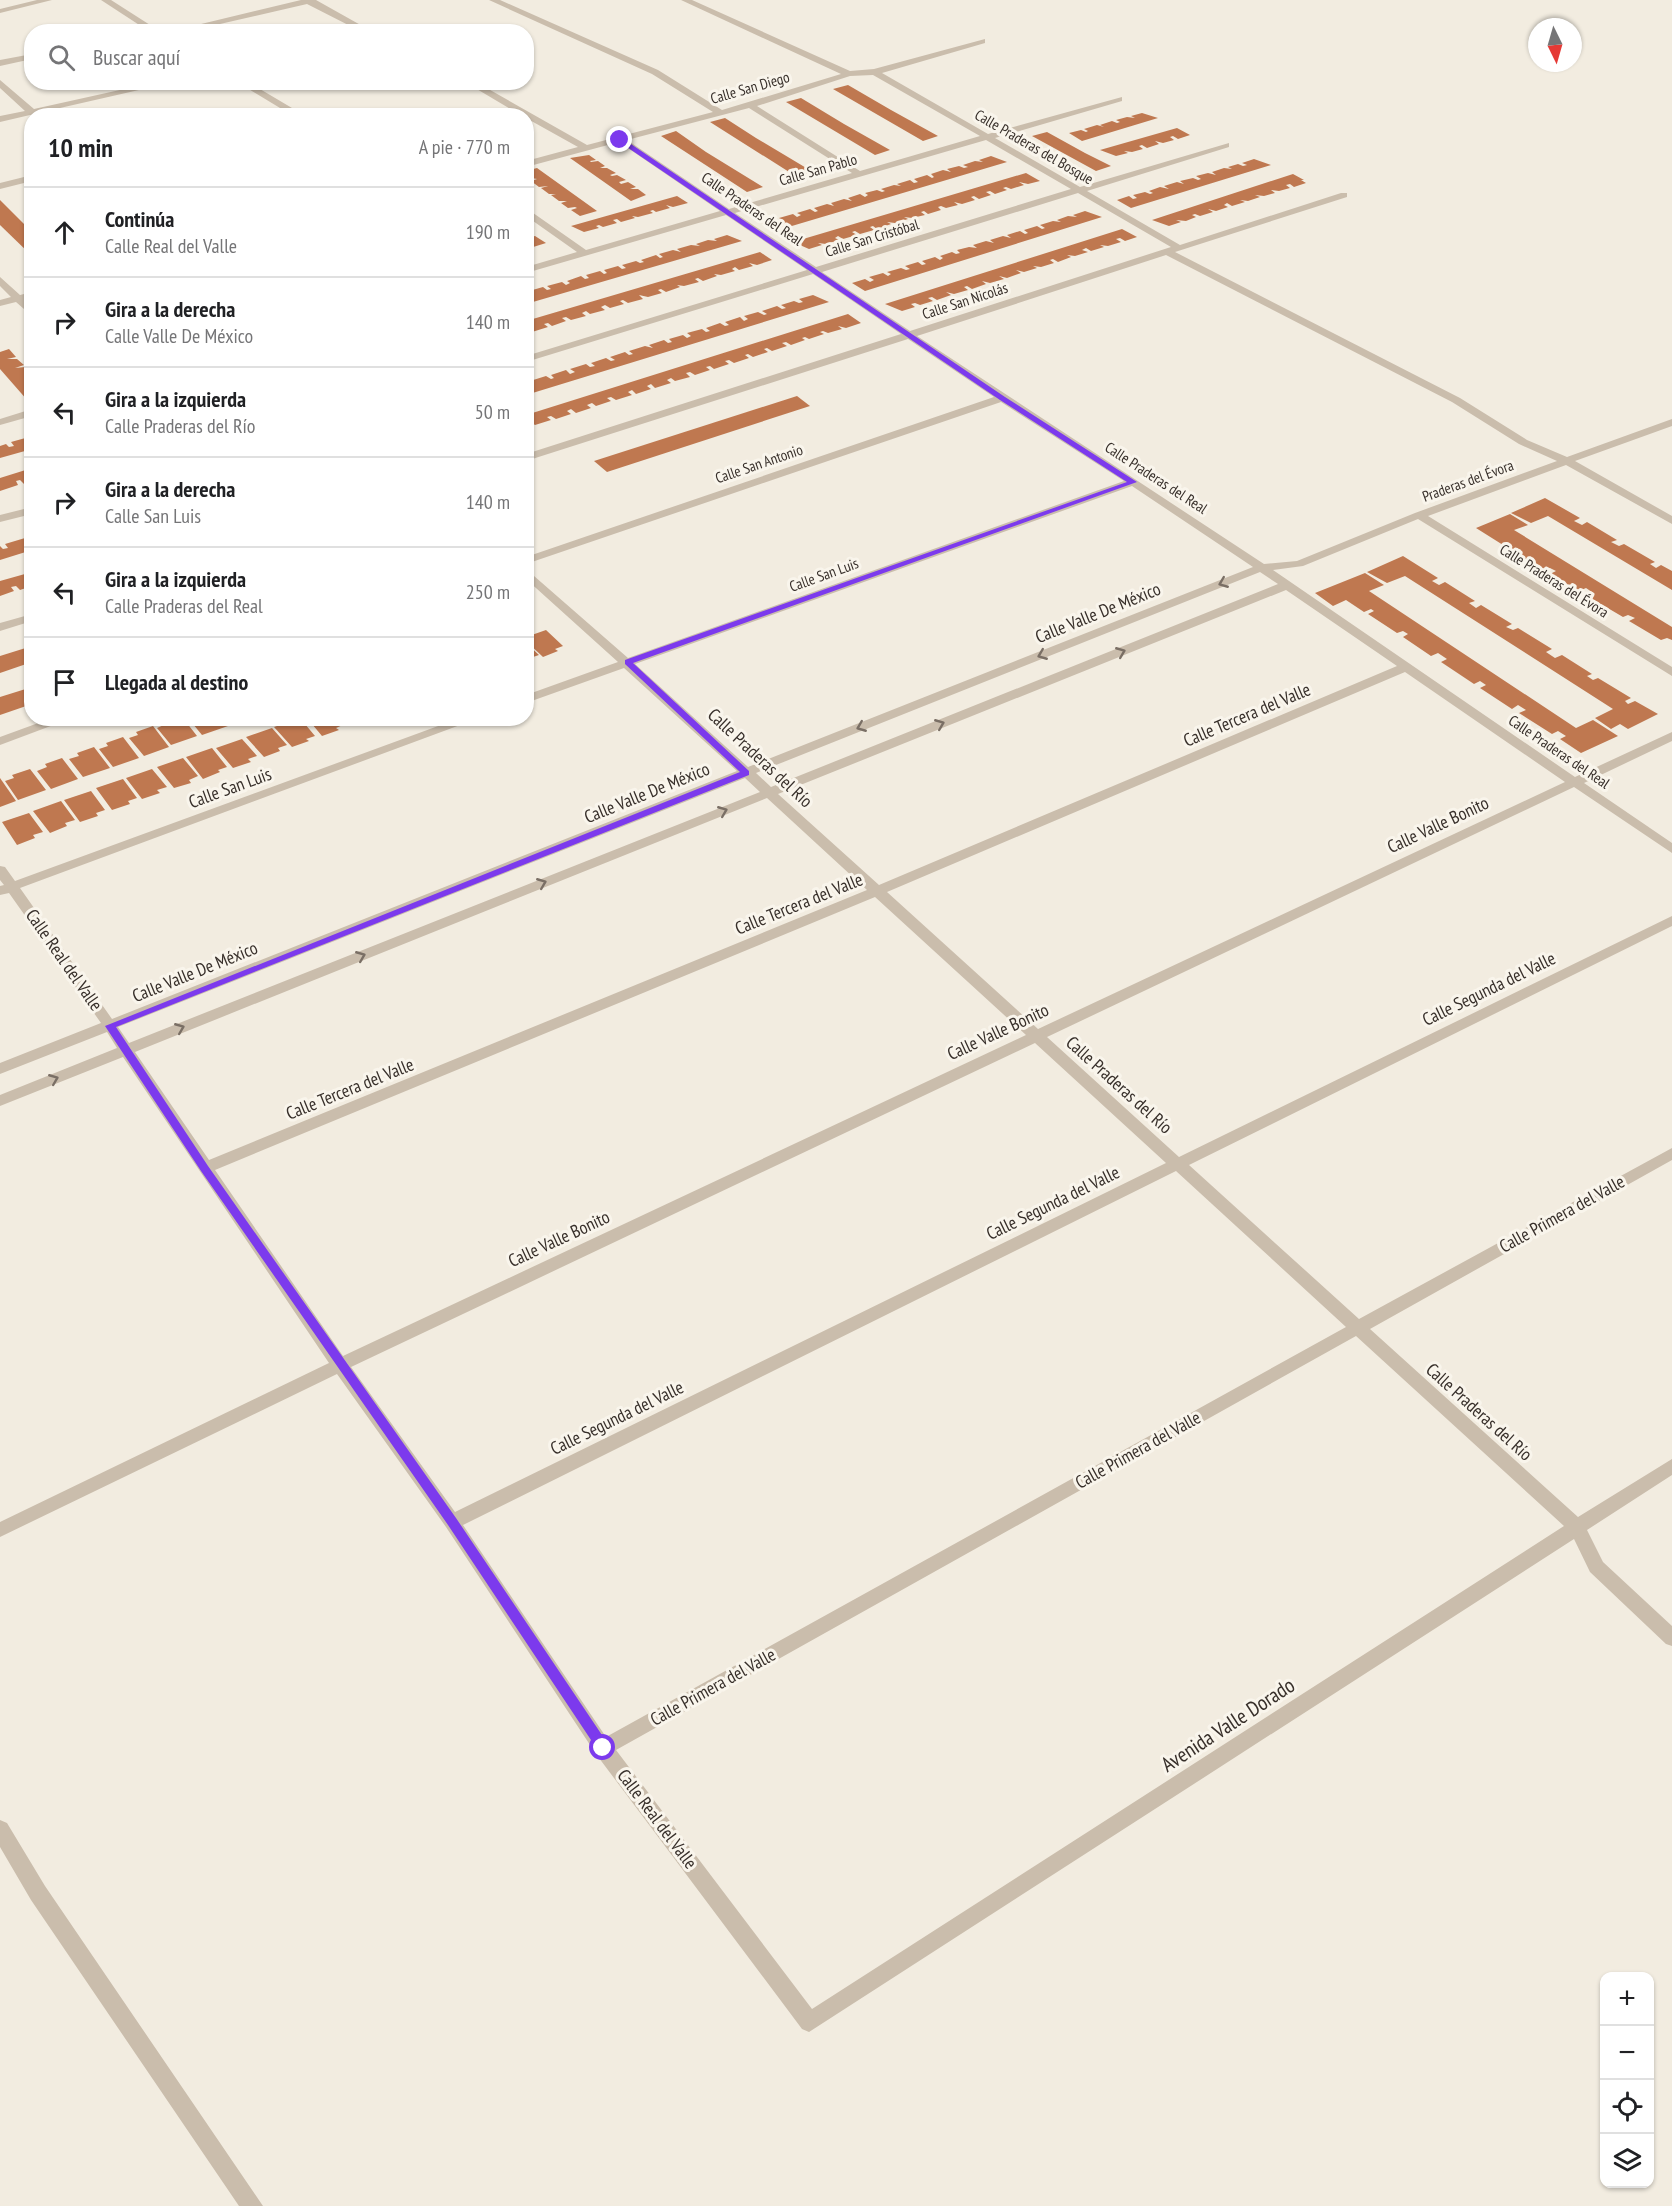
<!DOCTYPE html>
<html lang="es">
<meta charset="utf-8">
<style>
:root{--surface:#fff;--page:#f2f2f2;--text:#202124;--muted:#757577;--line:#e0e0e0}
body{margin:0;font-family:"PT Sans Narrow",sans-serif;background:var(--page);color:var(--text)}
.controls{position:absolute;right:18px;bottom:18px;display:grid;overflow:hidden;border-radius:12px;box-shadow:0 2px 4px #0004}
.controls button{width:54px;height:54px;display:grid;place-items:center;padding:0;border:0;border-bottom:2px solid var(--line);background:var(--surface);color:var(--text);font:30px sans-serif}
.compass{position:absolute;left:1528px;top:18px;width:54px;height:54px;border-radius:50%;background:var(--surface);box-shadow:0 2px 4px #0004;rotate:175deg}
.stop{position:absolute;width:18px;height:18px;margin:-14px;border:4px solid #7c3aed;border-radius:50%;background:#fff}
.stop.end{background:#7c3aed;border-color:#fff;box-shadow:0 2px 6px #0008}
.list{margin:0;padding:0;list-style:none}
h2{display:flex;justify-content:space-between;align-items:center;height:78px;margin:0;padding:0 24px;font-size:26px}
h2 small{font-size:20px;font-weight:400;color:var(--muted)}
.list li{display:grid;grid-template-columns:39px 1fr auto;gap:18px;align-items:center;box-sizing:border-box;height:90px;padding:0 24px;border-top:2px solid var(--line)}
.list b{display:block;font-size:22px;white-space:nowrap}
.list p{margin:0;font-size:20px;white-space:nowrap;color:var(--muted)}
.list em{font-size:20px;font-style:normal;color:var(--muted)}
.icon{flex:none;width:33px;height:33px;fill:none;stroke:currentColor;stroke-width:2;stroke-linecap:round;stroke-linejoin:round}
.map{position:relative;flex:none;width:1672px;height:2206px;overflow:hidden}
.search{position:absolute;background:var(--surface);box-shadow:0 2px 4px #0004;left:24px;top:24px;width:510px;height:66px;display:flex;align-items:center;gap:15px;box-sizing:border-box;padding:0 21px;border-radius:24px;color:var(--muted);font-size:22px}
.panel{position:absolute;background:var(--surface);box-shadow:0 2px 4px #0004;left:24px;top:108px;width:510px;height:618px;border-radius:24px}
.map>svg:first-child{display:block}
.building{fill:#bf7850}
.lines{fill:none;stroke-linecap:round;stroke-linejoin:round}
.street{fill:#cabdac;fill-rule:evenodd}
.oneway{stroke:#7a6f65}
.route{fill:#7c3aed}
.labels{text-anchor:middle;stroke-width:6;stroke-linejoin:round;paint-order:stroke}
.far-street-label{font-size:15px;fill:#38302b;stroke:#f9f5ec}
.street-label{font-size:18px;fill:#38302b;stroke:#f9f5ec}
.near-street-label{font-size:21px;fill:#38302b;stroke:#f9f5ec}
</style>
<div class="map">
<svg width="1672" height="2206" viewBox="0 0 1672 2206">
<rect width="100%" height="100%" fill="#f2ece0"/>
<g class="building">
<polygon points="848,85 891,110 938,136 923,141 833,89"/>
<polygon points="801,98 844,124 890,150 875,155 786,102"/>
<polygon points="1142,113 1158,118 1082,141 1069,133 1081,130 1086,132 1088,131 1084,129 1097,125 1104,127 1100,125 1112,121 1117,123 1120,122 1116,120 1127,117 1135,118 1131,116"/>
<polygon points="725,118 756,138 813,172 797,177 710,122"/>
<polygon points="1177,128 1190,135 1178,139 1173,136 1170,137 1174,140 1163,143 1155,141 1159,144 1147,148 1142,145 1139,146 1143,149 1132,152 1124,151 1128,153 1116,156 1100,150"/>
<polygon points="676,131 706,152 763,187 747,192 661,136"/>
<polygon points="1047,132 1085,153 1111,166 1096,171 1032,136"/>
<polygon points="589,155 596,160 590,161 591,162 598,161 605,166 600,168 607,168 616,173 610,175 612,176 617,175 626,180 619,182 621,184 628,182 636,187 630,189 638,189 646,195 631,201 570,158"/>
<polygon points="991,156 1007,162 775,231 762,223 775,219 780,222 784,221 779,218 793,214 797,217 801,215 797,213 810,209 815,212 818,211 814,208 827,204 834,206 831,203 844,199 852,201 848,198 860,194 865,197 868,195 865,193 877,190 882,192 885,191 881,189 894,185 901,186 897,184 910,180 914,183 918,182 914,179 927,175 932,178 934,177 931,174 943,170 951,172 947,169 959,166 964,168 968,167 963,165 975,161 983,162 979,160"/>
<polygon points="1254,159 1271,165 1131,208 1117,200 1129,196 1133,199 1137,198 1133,195 1145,192 1150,194 1153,193 1149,191 1160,187 1169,189 1164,186 1177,182 1184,184 1180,181 1193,178 1198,180 1201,179 1196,176 1208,173 1216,175 1212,172 1224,168 1232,169 1228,167 1238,164 1243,166 1247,165 1242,163"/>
<polygon points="537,168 597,211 580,216 571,210 577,208 575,207 568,208 561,203 567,201 559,201 551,195 556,194 549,194 541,188 548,186 539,187 531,181 537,179 526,177 526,171"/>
<polygon points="1026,173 1040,181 1028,184 1019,182 1024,185 1011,189 1006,187 1003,188 1007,190 995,194 990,191 986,192 991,195 979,199 974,196 971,197 975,200 962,204 954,202 958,205 946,208 941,206 938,207 941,210 928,214 924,211 921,212 925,215 912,218 904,217 908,219 895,223 887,222 891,224 877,229 873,226 870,227 874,230 860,234 855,231 852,232 857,235 843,239 838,236 835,238 839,240 826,244 818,243 822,245 809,249 793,242"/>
<polygon points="1293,174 1304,180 1301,180 1306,183 1294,187 1290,184 1286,185 1290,188 1279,191 1271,190 1275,193 1264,196 1255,195 1260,197 1248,201 1240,200 1245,202 1232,206 1227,203 1224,205 1228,207 1216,211 1208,209 1213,212 1200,216 1195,214 1192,215 1196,217 1186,221 1176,220 1181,222 1169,226 1152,220"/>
<polygon points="677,196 688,203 673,207 666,205 670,208 656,212 653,210 650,211 653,213 638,217 632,216 635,218 621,222 617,219 613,220 617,223 603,227 599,225 596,226 599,228 584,232 571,226"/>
<polygon points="0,200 32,232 32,256 0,225"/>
<polygon points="1085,211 1102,217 865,291 852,283 865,279 870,282 874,280 869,277 883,273 888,276 891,274 887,272 901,268 906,270 910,269 905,266 918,262 922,265 926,264 922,261 935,257 940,260 943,258 940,256 952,252 956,254 960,253 957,250 969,247 977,248 973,245 986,241 994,243 990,240 1003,236 1011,238 1007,235 1020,231 1025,234 1028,233 1024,230 1037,226 1042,229 1045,228 1040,225 1053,221 1061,222 1057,220 1068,216 1077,217 1073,215"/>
<polygon points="1122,229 1137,237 1125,241 1120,238 1116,239 1121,242 1108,246 1100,245 1104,247 1091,251 1086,248 1082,250 1088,252 1075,256 1067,255 1071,257 1058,262 1053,259 1050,260 1054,263 1041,267 1033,266 1037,268 1024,272 1016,270 1021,273 1007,278 999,276 1004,279 990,283 982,281 986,284 972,289 967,286 964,287 968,290 954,294 946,292 951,295 937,300 932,297 928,298 933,301 920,305 915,303 911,304 915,307 902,311 885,304"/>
<polygon points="727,235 742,241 526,304 526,294 533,294 529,291 543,287 547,290 551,289 547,286 562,282 566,285 570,283 567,281 581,276 585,279 589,278 586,275 600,271 604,274 607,273 604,270 618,266 622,269 626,268 622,265 636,261 640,263 644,262 641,260 656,255 660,258 663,257 659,254 673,250 681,252 677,249 691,245 700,246 696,244 708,240 717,241 714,239"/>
<polygon points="535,236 546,243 530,248 526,245 526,238"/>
<polygon points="760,252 772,260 757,265 749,263 753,266 739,270 735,267 732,269 735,271 721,275 714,274 717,276 703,281 698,278 695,279 699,282 684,286 677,285 680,287 666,292 661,289 658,290 662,293 648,297 639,295 643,299 628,303 623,300 620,301 624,304 610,308 605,305 601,307 605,310 590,314 586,311 582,313 586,316 571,320 566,317 562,318 566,321 552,326 548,323 544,324 548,327 532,332 526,329 526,321"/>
<polygon points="813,295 829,302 526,395 526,383 530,386 534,384 530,381 546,376 551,379 554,378 551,375 566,370 570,374 575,372 570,369 586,364 590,367 595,366 591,363 606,358 611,361 615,360 610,357 625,352 629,355 633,354 629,351 645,346 653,348 649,345 664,340 668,343 672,342 669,339 683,335 687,338 691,336 687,333 702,329 706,332 710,331 706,328 720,323 725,326 729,325 725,322 740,317 744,321 748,319 744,316 758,312 764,315 767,314 762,311 777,306 782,309 786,308 781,305 794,301 799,303 803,302 799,299"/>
<polygon points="848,314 861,323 846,328 838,326 842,329 828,333 823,331 820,332 824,334 809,339 805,337 802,338 805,340 791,345 786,342 782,343 787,346 772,351 767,348 764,349 768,352 753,357 748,354 745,355 749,358 734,363 729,360 725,361 729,364 714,369 710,366 706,367 710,370 695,375 690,372 686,373 690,377 675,381 671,378 667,380 671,383 655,388 651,384 647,386 651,389 636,394 632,390 628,392 632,395 616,400 611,397 607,398 611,401 596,406 592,403 587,405 591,408 576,413 571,409 567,411 571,414 556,419 551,416 547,417 551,420 535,425 531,422 527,423 530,427 526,428 526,415"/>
<polygon points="9,349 16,357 7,359 17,359 24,365 15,368 25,367 32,374 25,377 32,377 32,400 28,401 0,369 0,352"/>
<polygon points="797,396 810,406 607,472 594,461"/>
<polygon points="29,437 32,440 32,449 0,458 0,446 6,444 9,447 14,446 11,442"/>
<polygon points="32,468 32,481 24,484 20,480 16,481 18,485 0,491 0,478"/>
<polygon points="1545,498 1580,518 1574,521 1582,525 1587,522 1617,540 1611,542 1619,546 1624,544 1655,562 1650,564 1656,568 1661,565 1672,571 1672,590 1548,516 1531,523 1511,513"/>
<polygon points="1510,514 1528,525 1514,530 1672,627 1672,640 1667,638 1661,640 1629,621 1635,618 1628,615 1623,617 1589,597 1595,594 1586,588 1579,591 1550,574 1556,571 1550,568 1544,570 1515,553 1521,550 1517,548 1511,550 1476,528"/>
<polygon points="25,538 28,542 32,541 32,550 0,560 0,546 3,549 8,548 5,544"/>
<polygon points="1403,556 1438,578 1432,581 1439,585 1445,582 1475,601 1469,603 1476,608 1481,605 1512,624 1506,627 1513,630 1518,628 1552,649 1546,652 1555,658 1562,655 1592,674 1587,676 1593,680 1598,678 1631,698 1625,701 1628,704 1635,701 1658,714 1628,729 1620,724 1611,729 1595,718 1613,709 1405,576 1387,583 1367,572"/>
<polygon points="32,572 32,586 20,590 16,586 11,587 14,591 0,596 0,581"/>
<polygon points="1365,573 1384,585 1369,591 1576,728 1593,720 1618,736 1581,753 1560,739 1566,736 1558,731 1552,734 1519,713 1526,710 1518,705 1512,709 1480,688 1486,685 1480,681 1474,684 1441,662 1447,659 1438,653 1431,656 1403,637 1408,634 1403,631 1397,633 1368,614 1374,611 1371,609 1364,612 1346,600 1333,606 1315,593"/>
<polygon points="546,630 563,646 555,649 558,651 543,657 526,641 526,637"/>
<polygon points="526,643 539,655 530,658 533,660 526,663"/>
<polygon points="32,646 32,662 0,673 0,656"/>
<polygon points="32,687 32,704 0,715 0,697"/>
<polygon points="173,718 183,718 197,736 171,745 157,728 166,724 164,722"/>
<polygon points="188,718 221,718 228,726 202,735"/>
<polygon points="300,718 315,736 306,739 309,741 292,747 274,727"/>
<polygon points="307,718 340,718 345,724 336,728 339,730 322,736"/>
<polygon points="343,718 365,718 366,720 350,726"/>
<polygon points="153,726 169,747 144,756 129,738 138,735 136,732"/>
<polygon points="272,728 287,745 278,748 280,751 264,757 246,737"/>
<polygon points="123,737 139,758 113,767 99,749 108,746 106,743"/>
<polygon points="242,739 257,756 248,759 251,762 233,768 216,748"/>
<polygon points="94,747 110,768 83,777 69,759 79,756 77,753"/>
<polygon points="212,748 227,767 218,770 220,772 203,779 186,757"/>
<polygon points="62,758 78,779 51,789 37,771 47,767 45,764"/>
<polygon points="183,758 198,776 189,780 191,783 174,788 157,767"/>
<polygon points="30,769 46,790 18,800 5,781 14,778 12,775"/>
<polygon points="152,769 167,787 157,790 160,793 142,799 126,778"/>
<polygon points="0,778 16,801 0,807"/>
<polygon points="123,779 137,798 128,801 130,804 112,810 96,788"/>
<polygon points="91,791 105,810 96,813 98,816 80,822 64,800"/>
<polygon points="61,801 75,820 65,823 67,826 50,833 33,811"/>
<polygon points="29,813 43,832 33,835 35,838 17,845 2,822"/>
</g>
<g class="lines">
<g class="street">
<polygon points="37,0 52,0 0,13 0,9"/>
<polygon points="101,0 111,0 161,32 150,32"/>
<polygon points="301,0 316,0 373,32 362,32 307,4 185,32 168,32"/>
<path d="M489 0H500L658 70 722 110 841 74 681 0H692L850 71 874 69 985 39V43L882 73 988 134 1122 97V101L995 138 1080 187 1229 143V147L1087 191 1180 245 1341 193H1347V197L1175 252 1460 398 1527 440 1567 457 1672 419V426L1575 461 1672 516V524L1566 465 1428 516 1672 667V676L1418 519 1303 566 1273 570 1575 777 1672 732V741L1584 783 1672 843V853L1574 787 1047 1037 1179 1157 1672 916V926L1189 1165 1359 1319 1672 1148V1160L1370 1329 1578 1517 1672 1459V1475L1587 1530 1603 1562 1672 1626V1646L1666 1644 1590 1572 1574 1539 809 2032 802 2029 596 1754 446 1527 337 1374 0 1537V1522L329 1363 123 1057 0 1106V1095L117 1048 107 1032 0 1074V1063L101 1023 9 893 0 895V886L4 885 0 880V866L5 867 15 881 460 718H479L20 888 112 1019 737 771 624 668 526 703V695L618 662 526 579V569L628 658 1124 481 1001 402 526 564V557L994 397 908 339 526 461V454L901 334 813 274 526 362V356L807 270 726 215 526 273V267L577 252 526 216V208L586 250 720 211 619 142 526 167V161L578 147 526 118V116H522L465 82H476L587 145 713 112 652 74ZM873 75 980 136 860 171 757 106 850 76ZM749 108 852 173 729 209 627 140ZM986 140 1071 189 816 267 735 213ZM1078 193 1171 247 910 331 822 272ZM1166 255 1452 402 1519 444 1557 461 1415 513 1297 561 1264 564 917 336ZM1132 486 1253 567 748 767 635 664ZM1260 572 1278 584 771 787 756 773ZM1286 590 1397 666 879 885 778 794ZM1405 672 1565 782 1038 1029 887 892ZM745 778 760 792 129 1043 118 1027ZM767 798 867 890 209 1160 135 1052ZM875 897 1026 1035 343 1356 215 1170ZM1035 1043 1166 1163 455 1512 351 1367ZM1176 1171 1346 1327 606 1737 463 1525ZM1356 1336 1564 1526 812 2009 616 1750Z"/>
<polygon points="32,54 32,59 0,66 0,60"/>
<polygon points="0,80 34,109 156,82 174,82 38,113 40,116 30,115 0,122 0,116 25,111 0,88"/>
<polygon points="237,82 248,82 292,108 294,114 282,116 285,111"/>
<polygon points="32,175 32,181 0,189 0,183"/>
<polygon points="0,277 20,295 32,292 32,298 25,300 32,307 32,316 16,302 0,306 0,300 11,297 0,286"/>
<polygon points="32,409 32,416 0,425 0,419"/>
<polygon points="32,507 32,514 0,522 0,515"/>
<polygon points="32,614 32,621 0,631 0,623"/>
<polygon points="52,718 72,718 0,745 0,737"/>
<polygon points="0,1820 7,1823 45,1886 263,2206 239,2206 31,1900 0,1847"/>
</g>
</g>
<defs><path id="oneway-chevron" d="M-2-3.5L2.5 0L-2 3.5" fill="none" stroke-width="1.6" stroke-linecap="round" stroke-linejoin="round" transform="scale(1.5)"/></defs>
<g class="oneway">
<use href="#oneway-chevron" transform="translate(1223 583) rotate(158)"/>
<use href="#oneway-chevron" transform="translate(1121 652) rotate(-22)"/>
<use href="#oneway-chevron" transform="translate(1042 655) rotate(158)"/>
<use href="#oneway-chevron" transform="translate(940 724) rotate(-22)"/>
<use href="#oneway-chevron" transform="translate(861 727) rotate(158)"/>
<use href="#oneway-chevron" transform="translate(723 811) rotate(-22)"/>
<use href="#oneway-chevron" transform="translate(542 883) rotate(-22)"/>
<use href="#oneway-chevron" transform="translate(361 956) rotate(-22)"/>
<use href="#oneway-chevron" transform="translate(180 1028) rotate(-22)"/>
<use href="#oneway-chevron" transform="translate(54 1079) rotate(-22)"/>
</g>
<polygon class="route" points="618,138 622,138 1005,397 1137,482 633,663 749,771 749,775 116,1027 208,1166 456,1518 608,1744 610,1748 603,1753 599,1752 448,1525 201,1171 105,1026 740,772 625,664 625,660 1127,482 1000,400 618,141"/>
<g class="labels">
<g class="far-street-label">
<text transform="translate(750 88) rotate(-16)" y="5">Calle San Diego</text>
<text transform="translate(1034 147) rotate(30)" y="5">Calle Praderas del Bosque</text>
<text transform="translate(818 170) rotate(-16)" y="5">Calle San Pablo</text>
<text transform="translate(752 209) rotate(34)" y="5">Calle Praderas del Real</text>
<text transform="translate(872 238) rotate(-17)" y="5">Calle San Cristóbal</text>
<text transform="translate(965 301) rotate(-18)" y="5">Calle San Nicolás</text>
<text transform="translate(759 464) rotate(-19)" y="5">Calle San Antonio</text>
<text transform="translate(1156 478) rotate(33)" y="5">Calle Praderas del Real</text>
<text transform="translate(1468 481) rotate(-20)" y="5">Praderas del Évora</text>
<text transform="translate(824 575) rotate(-20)" y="5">Calle San Luis</text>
<text transform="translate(1554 581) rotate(32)" y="5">Calle Praderas del Évora</text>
<text transform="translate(1559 752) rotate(34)" y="5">Calle Praderas del Real</text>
</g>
<g class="street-label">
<text transform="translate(1098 613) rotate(-22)" y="6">Calle Valle De México</text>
<text transform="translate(1247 715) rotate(-23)" y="6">Calle Tercera del Valle</text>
<text transform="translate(760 758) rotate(43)" y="6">Calle Praderas del Río</text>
<text transform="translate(230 788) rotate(-20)" y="6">Calle San Luis</text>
<text transform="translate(647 793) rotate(-22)" y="6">Calle Valle De México</text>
<text transform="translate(1438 825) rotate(-25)" y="6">Calle Valle Bonito</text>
<text transform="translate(799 904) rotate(-22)" y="6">Calle Tercera del Valle</text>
<text transform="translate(64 960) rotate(55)" y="6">Calle Real del Valle</text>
<text transform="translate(195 972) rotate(-22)" y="6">Calle Valle De México</text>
<text transform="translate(1489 989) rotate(-26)" y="6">Calle Segunda del Valle</text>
<text transform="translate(998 1032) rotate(-25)" y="6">Calle Valle Bonito</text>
<text transform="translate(1119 1085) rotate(42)" y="6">Calle Praderas del Río</text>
<text transform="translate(350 1089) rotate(-22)" y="6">Calle Tercera del Valle</text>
<text transform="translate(1053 1203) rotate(-26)" y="6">Calle Segunda del Valle</text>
<text transform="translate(1562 1214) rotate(-29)" y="6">Calle Primera del Valle</text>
<text transform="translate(559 1239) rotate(-25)" y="6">Calle Valle Bonito</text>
<text transform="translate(1479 1412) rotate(42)" y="6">Calle Praderas del Río</text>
<text transform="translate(617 1418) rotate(-26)" y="6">Calle Segunda del Valle</text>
<text transform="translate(1138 1450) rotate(-29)" y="6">Calle Primera del Valle</text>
<text transform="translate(713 1687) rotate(-29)" y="6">Calle Primera del Valle</text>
<text transform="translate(657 1819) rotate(53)" y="6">Calle Real del Valle</text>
</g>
<g class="near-street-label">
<text transform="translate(1228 1725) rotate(-33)" y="7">Avenida Valle Dorado</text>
</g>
</g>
</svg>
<div class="controls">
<button>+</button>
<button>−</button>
<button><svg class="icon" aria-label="locate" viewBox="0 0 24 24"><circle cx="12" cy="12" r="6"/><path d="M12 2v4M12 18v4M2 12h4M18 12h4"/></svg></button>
<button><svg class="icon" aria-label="layers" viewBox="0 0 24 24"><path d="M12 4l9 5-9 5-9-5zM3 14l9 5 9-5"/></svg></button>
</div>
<svg class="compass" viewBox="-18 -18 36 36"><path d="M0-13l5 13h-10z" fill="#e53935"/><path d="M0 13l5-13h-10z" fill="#757577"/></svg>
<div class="stop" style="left:603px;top:1748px"></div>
<div class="stop end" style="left:620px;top:140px"></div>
<div class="search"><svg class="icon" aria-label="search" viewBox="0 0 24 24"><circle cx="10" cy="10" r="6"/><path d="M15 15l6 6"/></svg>Buscar aquí</div>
<section class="panel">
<h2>10 min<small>A pie · 770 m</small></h2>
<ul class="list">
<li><svg class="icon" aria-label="ahead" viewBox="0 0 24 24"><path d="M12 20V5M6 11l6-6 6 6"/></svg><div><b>Continúa</b><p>Calle Real del Valle</p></div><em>190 m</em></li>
<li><svg class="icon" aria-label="right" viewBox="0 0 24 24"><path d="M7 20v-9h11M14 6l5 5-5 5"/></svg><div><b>Gira a la derecha</b><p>Calle Valle De México</p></div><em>140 m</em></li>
<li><svg class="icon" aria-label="left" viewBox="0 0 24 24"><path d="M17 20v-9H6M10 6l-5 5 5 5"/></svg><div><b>Gira a la izquierda</b><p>Calle Praderas del Río</p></div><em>50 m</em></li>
<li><svg class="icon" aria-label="right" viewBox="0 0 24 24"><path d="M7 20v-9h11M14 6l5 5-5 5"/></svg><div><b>Gira a la derecha</b><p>Calle San Luis</p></div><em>140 m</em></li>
<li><svg class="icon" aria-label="left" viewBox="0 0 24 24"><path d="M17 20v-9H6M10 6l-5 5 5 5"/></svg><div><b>Gira a la izquierda</b><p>Calle Praderas del Real</p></div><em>250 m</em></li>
<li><svg class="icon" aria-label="arrive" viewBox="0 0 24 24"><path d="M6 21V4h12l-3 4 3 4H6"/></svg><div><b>Llegada al destino</b></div></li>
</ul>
</section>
</div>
